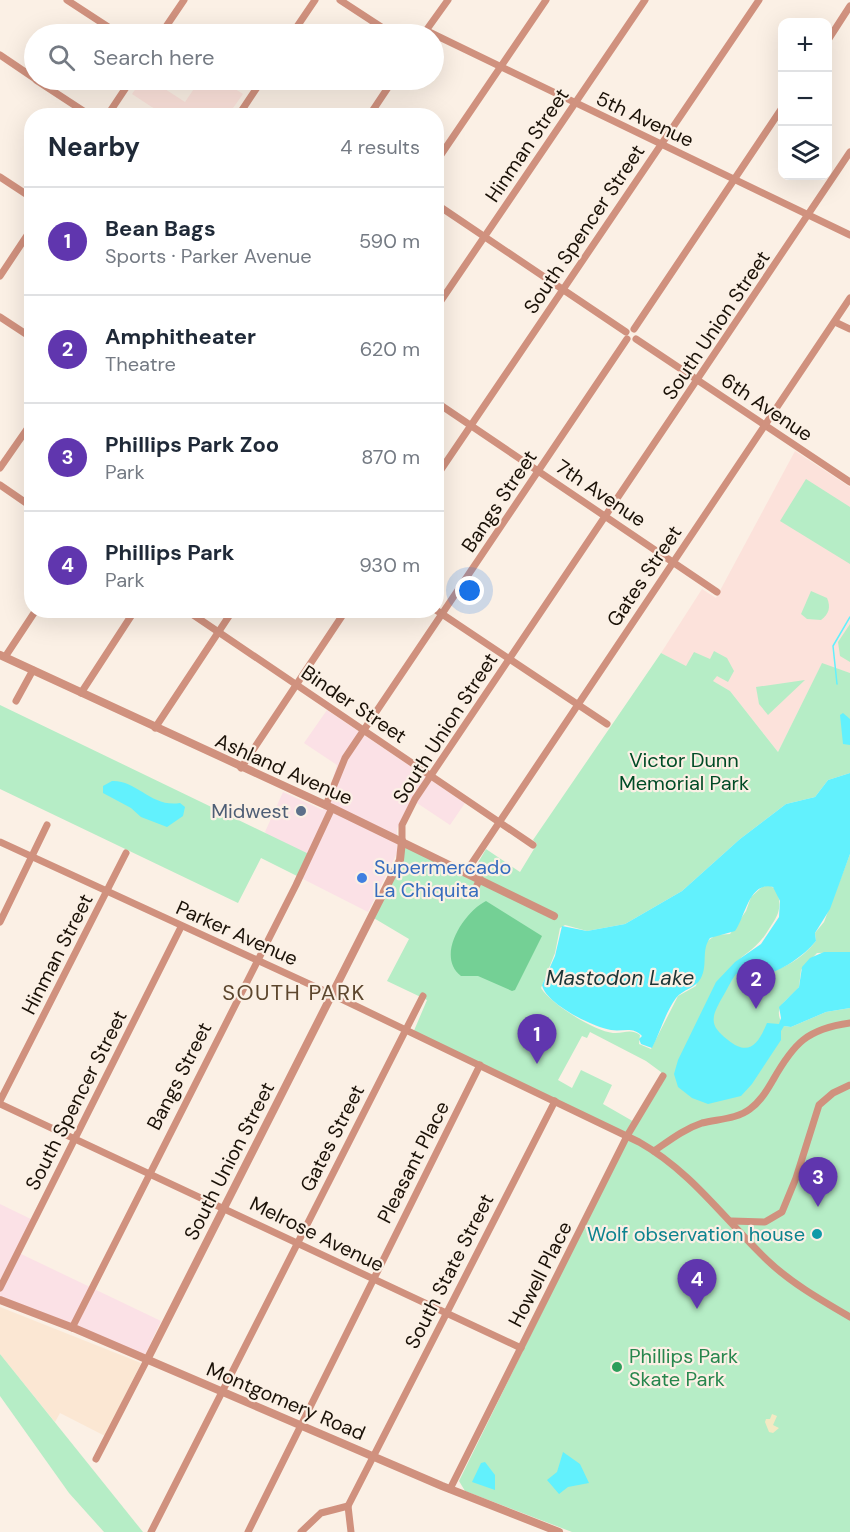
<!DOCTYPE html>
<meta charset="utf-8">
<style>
:root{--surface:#fff;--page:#f6f6f7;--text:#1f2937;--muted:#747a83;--line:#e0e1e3;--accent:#6036ae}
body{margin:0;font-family:"DM Sans",sans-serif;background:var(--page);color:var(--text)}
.controls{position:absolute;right:18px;top:18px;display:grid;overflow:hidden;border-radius:12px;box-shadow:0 6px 24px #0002}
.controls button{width:54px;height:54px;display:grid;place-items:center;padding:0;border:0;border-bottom:2px solid var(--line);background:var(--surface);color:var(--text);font:30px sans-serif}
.you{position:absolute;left:470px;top:591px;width:21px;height:21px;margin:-15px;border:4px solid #fff;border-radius:50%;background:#1a73e8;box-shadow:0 0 0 9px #1a73e833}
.badge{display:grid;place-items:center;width:39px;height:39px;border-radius:50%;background:var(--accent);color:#fff;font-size:20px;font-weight:700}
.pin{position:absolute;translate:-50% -50px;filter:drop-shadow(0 2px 3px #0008)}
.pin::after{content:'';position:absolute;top:32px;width:21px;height:18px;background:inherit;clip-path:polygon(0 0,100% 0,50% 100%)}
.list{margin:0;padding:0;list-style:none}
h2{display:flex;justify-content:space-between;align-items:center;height:78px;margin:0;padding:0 24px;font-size:26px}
h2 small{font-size:20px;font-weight:400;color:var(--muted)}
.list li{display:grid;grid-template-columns:39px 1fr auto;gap:18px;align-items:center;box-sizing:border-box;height:108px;padding:0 24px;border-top:2px solid var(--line)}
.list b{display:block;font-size:22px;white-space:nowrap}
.list p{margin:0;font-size:20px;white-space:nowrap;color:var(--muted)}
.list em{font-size:20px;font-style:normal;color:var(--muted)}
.icon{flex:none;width:33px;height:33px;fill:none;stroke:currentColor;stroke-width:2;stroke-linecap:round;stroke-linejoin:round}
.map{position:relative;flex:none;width:850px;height:1532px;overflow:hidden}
.search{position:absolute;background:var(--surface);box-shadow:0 6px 24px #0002;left:24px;top:24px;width:420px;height:66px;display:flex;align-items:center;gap:15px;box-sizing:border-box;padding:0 21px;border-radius:33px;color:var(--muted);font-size:22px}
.panel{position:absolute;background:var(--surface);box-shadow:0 6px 24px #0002;left:24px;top:108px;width:420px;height:510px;border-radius:24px}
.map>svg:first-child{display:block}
.commercial{fill:#fbe1e6}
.built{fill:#fbe7d3}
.education{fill:#fce2db}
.green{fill:#b6edc6;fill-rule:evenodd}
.forest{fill:#74d095}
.sand{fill:#f3e9c3}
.water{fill:#62f1fd}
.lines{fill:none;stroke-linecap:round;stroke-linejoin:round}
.stream{stroke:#62f1fd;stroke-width:1.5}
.minor{stroke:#d0917e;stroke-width:7}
.tertiary{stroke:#d0917e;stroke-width:8}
.service-dot{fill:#5c6f8a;stroke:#fbf0e5;stroke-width:2}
.shop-dot{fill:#3f7fe0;stroke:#fbf0e5;stroke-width:2}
.culture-dot{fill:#0f9aa8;stroke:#fbf0e5;stroke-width:2}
.leisure-dot{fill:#2e9e5b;stroke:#fbf0e5;stroke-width:2}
.labels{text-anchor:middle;stroke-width:4.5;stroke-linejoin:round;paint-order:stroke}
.street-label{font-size:20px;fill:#1a1107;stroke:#fbf0e5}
.park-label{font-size:20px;fill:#004b26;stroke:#fbf0e5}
.service-label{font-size:20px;fill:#4e5e75;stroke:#fbf0e5;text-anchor:end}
.shop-label{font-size:20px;fill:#366cbe;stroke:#fbf0e5;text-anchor:start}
.culture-label{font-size:20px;fill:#0d838f;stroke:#fbf0e5;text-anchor:end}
.leisure-label{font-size:20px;fill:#27864d;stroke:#fbf0e5;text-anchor:start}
.water-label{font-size:21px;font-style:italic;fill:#1c3436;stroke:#fbf0e5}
.quarter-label{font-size:22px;letter-spacing:1.5px;fill:#5d472e;stroke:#fbf0e5}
</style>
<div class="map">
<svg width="850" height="1532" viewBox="0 0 850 1532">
<rect width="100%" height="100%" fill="#fbf0e5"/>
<g class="commercial">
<polygon points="327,710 465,803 450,825 411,799 397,829 397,853 368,912 301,878 265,832 283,792 323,810 337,765 304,743"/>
<polygon points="0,1204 35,1221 19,1253 161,1321 145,1355 0,1297"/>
</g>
<polygon class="built" points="0,1307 141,1363 105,1436 60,1413 55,1422 0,1354"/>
<g class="education">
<polygon points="142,80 151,80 185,102 200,80 221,80 243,94 228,115 164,115 132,94"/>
<polygon points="795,451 850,487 850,673 822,664 778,752 730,691 661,653 702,589 716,598"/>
</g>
<g class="green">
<polygon points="806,479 850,507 850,564 780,521"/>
<path d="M811 591 827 598C831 607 829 614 821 620L807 619 801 614Z"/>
<polygon points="850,624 850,662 840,656 838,642"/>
<path d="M714 651 727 658 734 671 728 682 717 676 713 681 730 691 778 752 822 663 850 673V773L828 780 815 797 786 804 740 839 682 891 625 924 587 931 565 925 560 928 555 953 541 988C551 1004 594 1031 613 1033 624 1034 630 1028 640 1035L639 1044 651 1049 678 996 696 986 706 942 716 935 730 934 746 911 751 897 762 887 769 885 777 890C782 908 779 914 769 929 756 951 744 952 730 969L736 974C767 977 797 966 816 941L815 933 824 922 850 854V952L817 953 801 970 799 987C788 1001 770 1007 784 1026L791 1027 826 1012 850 1008V1532H572L465 1491 459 1481 629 1135 413 1033 427 1000 387 981 409 939 372 917 400 860 402 841 472 873 486 849 520 872 537 844 533 840 661 653 686 666 694 652 710 659ZM590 1032 646 1061 661 1072V1086L636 1123 603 1104 612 1085 581 1070 572 1088 558 1080 582 1036 587 1038Z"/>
<polygon points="805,680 768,715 759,704 756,687"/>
<polygon points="0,705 311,855 301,878 261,858 238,903 0,789"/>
<polygon points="0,1354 143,1532 104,1532 69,1493 0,1396"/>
</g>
<path class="forest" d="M486 901 542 936 515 990 512 991 478 976H461C435 956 464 912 486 901Z"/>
<polygon class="sand" points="772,1414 777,1416 773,1425 779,1428 773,1433 769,1432 765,1422 766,1419 770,1419"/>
<g class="water">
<polygon points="843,713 850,719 850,745 843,744 840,715"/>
<path d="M850 773V854L830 909 815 933 816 941C802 958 777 974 755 977 749 977 742 975 736 974 730 982 727 990 722 998 710 1019 710 1026 728 1040 750 1058 759 1042 767 1023L779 1024 781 1018 779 1007 799 987 802 967 810 958 824 952H850V1008L826 1012 791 1027 784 1026 781 1031V1040L752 1084 741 1096 708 1104 692 1098 678 1087 674 1074 678 1060 716 982 735 962 761 944 779 917 780 901 773 887C749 881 745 918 735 931L710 938C701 950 708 965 701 978 695 989 683 989 676 998 665 1013 660 1033 652 1048L641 1044 639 1039 642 1036C633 1026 623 1032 611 1030 593 1027 546 1004 542 985L555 956 562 926 587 931 625 924 682 891 740 839 786 804 815 797 828 780Z"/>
<path d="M112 781C137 780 152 808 180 803L185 807 183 816 167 827 141 817 131 808 103 793V786Z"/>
<polygon points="563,1452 580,1464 589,1483 568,1487 559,1494 547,1480 557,1472"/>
<polygon points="485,1462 495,1475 495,1490 472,1482 481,1463"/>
</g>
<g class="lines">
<polyline class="stream" points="837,684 833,646 850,617"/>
<g class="minor">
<polyline points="67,0 119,34"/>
<polyline points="340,0 392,34"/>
<polyline points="427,31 850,235"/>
<polyline points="425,32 448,0"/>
<polyline points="161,34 184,0"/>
<polyline points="292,34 315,0"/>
<polyline points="828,40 850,6"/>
<polyline points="0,55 34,78"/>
<polyline points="36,80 91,116"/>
<polyline points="107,116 131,80"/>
<polyline points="238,116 262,80"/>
<polyline points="369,116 393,80"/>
<polyline points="436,162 546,0"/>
<polyline points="0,177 32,198"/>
<polyline points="436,204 626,332"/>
<polyline points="0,276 32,228"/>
<polyline points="436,308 645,0"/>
<polyline points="0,317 32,338"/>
<polyline points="835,322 850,329"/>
<polyline points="634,329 782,108"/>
<polyline points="636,339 850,482"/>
<polyline points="436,402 717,592"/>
<polyline points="0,468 32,422"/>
<polyline points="436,477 759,0"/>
<polyline points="0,485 32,507"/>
<polyline points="186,610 533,845"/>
<polyline points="436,610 607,724"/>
<polyline points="5,657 36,610"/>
<polyline points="81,693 135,610"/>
<polyline points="16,701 33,670"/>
<polyline points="155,728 233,610"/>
<polyline points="241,768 346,610"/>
<polyline points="326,805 345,758 627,339"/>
<polyline points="402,841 402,825 415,799 850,152"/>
<path d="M0 842 333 995 639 1142C692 1172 724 1219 767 1260 791 1283 821 1300 850 1317"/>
<polyline points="466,872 850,298"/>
<polyline points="476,887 480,879"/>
<polyline points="0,922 47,825"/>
<polyline points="0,1101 126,853"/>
<polyline points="0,1104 521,1348"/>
<path d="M654 1151C670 1140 684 1129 702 1123 718 1119 737 1119 750 1109 761 1101 767 1090 773 1080 794 1043 807 1029 850 1023"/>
<polyline points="732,1221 765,1222 782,1212 796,1178 819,1105 833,1093 850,1085"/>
<polyline points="0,1288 181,927"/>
<polyline points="72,1328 296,885 332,808"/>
<polyline points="96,1459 147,1360"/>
<polyline points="450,1489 627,1136 663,1076"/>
<polyline points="151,1532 423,996"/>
<polyline points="248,1532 480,1065"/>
<polyline points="301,1532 321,1513 348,1506"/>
<polyline points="351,1532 348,1506 555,1101"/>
</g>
<g class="tertiary">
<polyline points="0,655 332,808 554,916"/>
<polyline points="0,1300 76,1329 442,1486 559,1532"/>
<polyline points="147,1360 400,860 402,841"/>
</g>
</g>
<circle class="service-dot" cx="301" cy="811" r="6"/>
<circle class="shop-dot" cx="362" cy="878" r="6"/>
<circle class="culture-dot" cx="817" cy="1234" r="6"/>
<circle class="leisure-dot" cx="617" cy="1367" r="6"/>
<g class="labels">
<g class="street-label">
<text transform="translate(645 119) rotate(25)" y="7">5th Avenue</text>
<text transform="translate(527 145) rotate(-56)" y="7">Hinman Street</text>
<text transform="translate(584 229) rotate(-56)" y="7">South Spencer Street</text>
<text transform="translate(716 325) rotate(-56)" y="7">South Union Street</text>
<text transform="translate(767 407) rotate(34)" y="7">6th Avenue</text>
<text transform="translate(601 493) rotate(34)" y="7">7th Avenue</text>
<text transform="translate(499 501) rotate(-56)" y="7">Bangs Street</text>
<text transform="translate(644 576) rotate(-56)" y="7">Gates Street</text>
<text transform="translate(354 704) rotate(34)" y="7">Binder Street</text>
<text transform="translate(445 728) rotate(-57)" y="7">South Union Street</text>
<text transform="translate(284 769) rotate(24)" y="7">Ashland Avenue</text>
<text transform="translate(237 933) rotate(24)" y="7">Parker Avenue</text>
<text transform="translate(57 954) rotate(-63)" y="7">Hinman Street</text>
<text transform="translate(179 1076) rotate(-63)" y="7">Bangs Street</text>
<text transform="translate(76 1100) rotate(-63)" y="7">South Spencer Street</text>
<text transform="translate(332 1138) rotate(-63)" y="7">Gates Street</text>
<text transform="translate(229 1161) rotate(-63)" y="7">South Union Street</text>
<text transform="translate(413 1162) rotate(-63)" y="7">Pleasant Place</text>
<text transform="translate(317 1234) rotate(26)" y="7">Melrose Avenue</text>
<text transform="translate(449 1271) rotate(-63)" y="7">South State Street</text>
<text transform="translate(540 1274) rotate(-63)" y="7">Howell Place</text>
<text transform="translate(286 1401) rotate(23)" y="7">Montgomery Road</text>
</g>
<g class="park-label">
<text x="684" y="767">Victor Dunn<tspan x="684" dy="23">Memorial Park</tspan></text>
</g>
<g class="service-label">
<text x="289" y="818">Midwest</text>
</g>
<g class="shop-label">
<text x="374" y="874">Supermercado<tspan x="374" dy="23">La Chiquita</tspan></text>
</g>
<g class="culture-label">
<text x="805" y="1241">Wolf observation house</text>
</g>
<g class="leisure-label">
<text x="629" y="1363">Phillips Park<tspan x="629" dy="23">Skate Park</tspan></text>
</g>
<g class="water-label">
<text x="620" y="985">Mastodon Lake</text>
</g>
<g class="quarter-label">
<text x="294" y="1000">SOUTH PARK</text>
</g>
</g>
</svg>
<div class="controls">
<button>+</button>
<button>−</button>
<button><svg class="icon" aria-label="layers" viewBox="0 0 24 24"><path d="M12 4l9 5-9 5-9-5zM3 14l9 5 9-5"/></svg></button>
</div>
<div class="you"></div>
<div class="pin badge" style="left:537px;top:1064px">1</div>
<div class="pin badge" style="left:756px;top:1009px">2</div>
<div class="pin badge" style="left:818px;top:1207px">3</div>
<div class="pin badge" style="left:697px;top:1309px">4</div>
<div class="search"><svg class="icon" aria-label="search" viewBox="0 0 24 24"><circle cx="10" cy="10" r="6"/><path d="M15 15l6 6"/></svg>Search here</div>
<section class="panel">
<h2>Nearby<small>4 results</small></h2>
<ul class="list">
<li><span class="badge">1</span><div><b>Bean Bags</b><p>Sports · Parker Avenue</p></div><em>590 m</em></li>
<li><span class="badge">2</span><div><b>Amphitheater</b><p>Theatre</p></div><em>620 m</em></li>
<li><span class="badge">3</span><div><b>Phillips Park Zoo</b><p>Park</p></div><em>870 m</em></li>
<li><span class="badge">4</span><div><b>Phillips Park</b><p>Park</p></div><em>930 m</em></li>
</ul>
</section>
</div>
